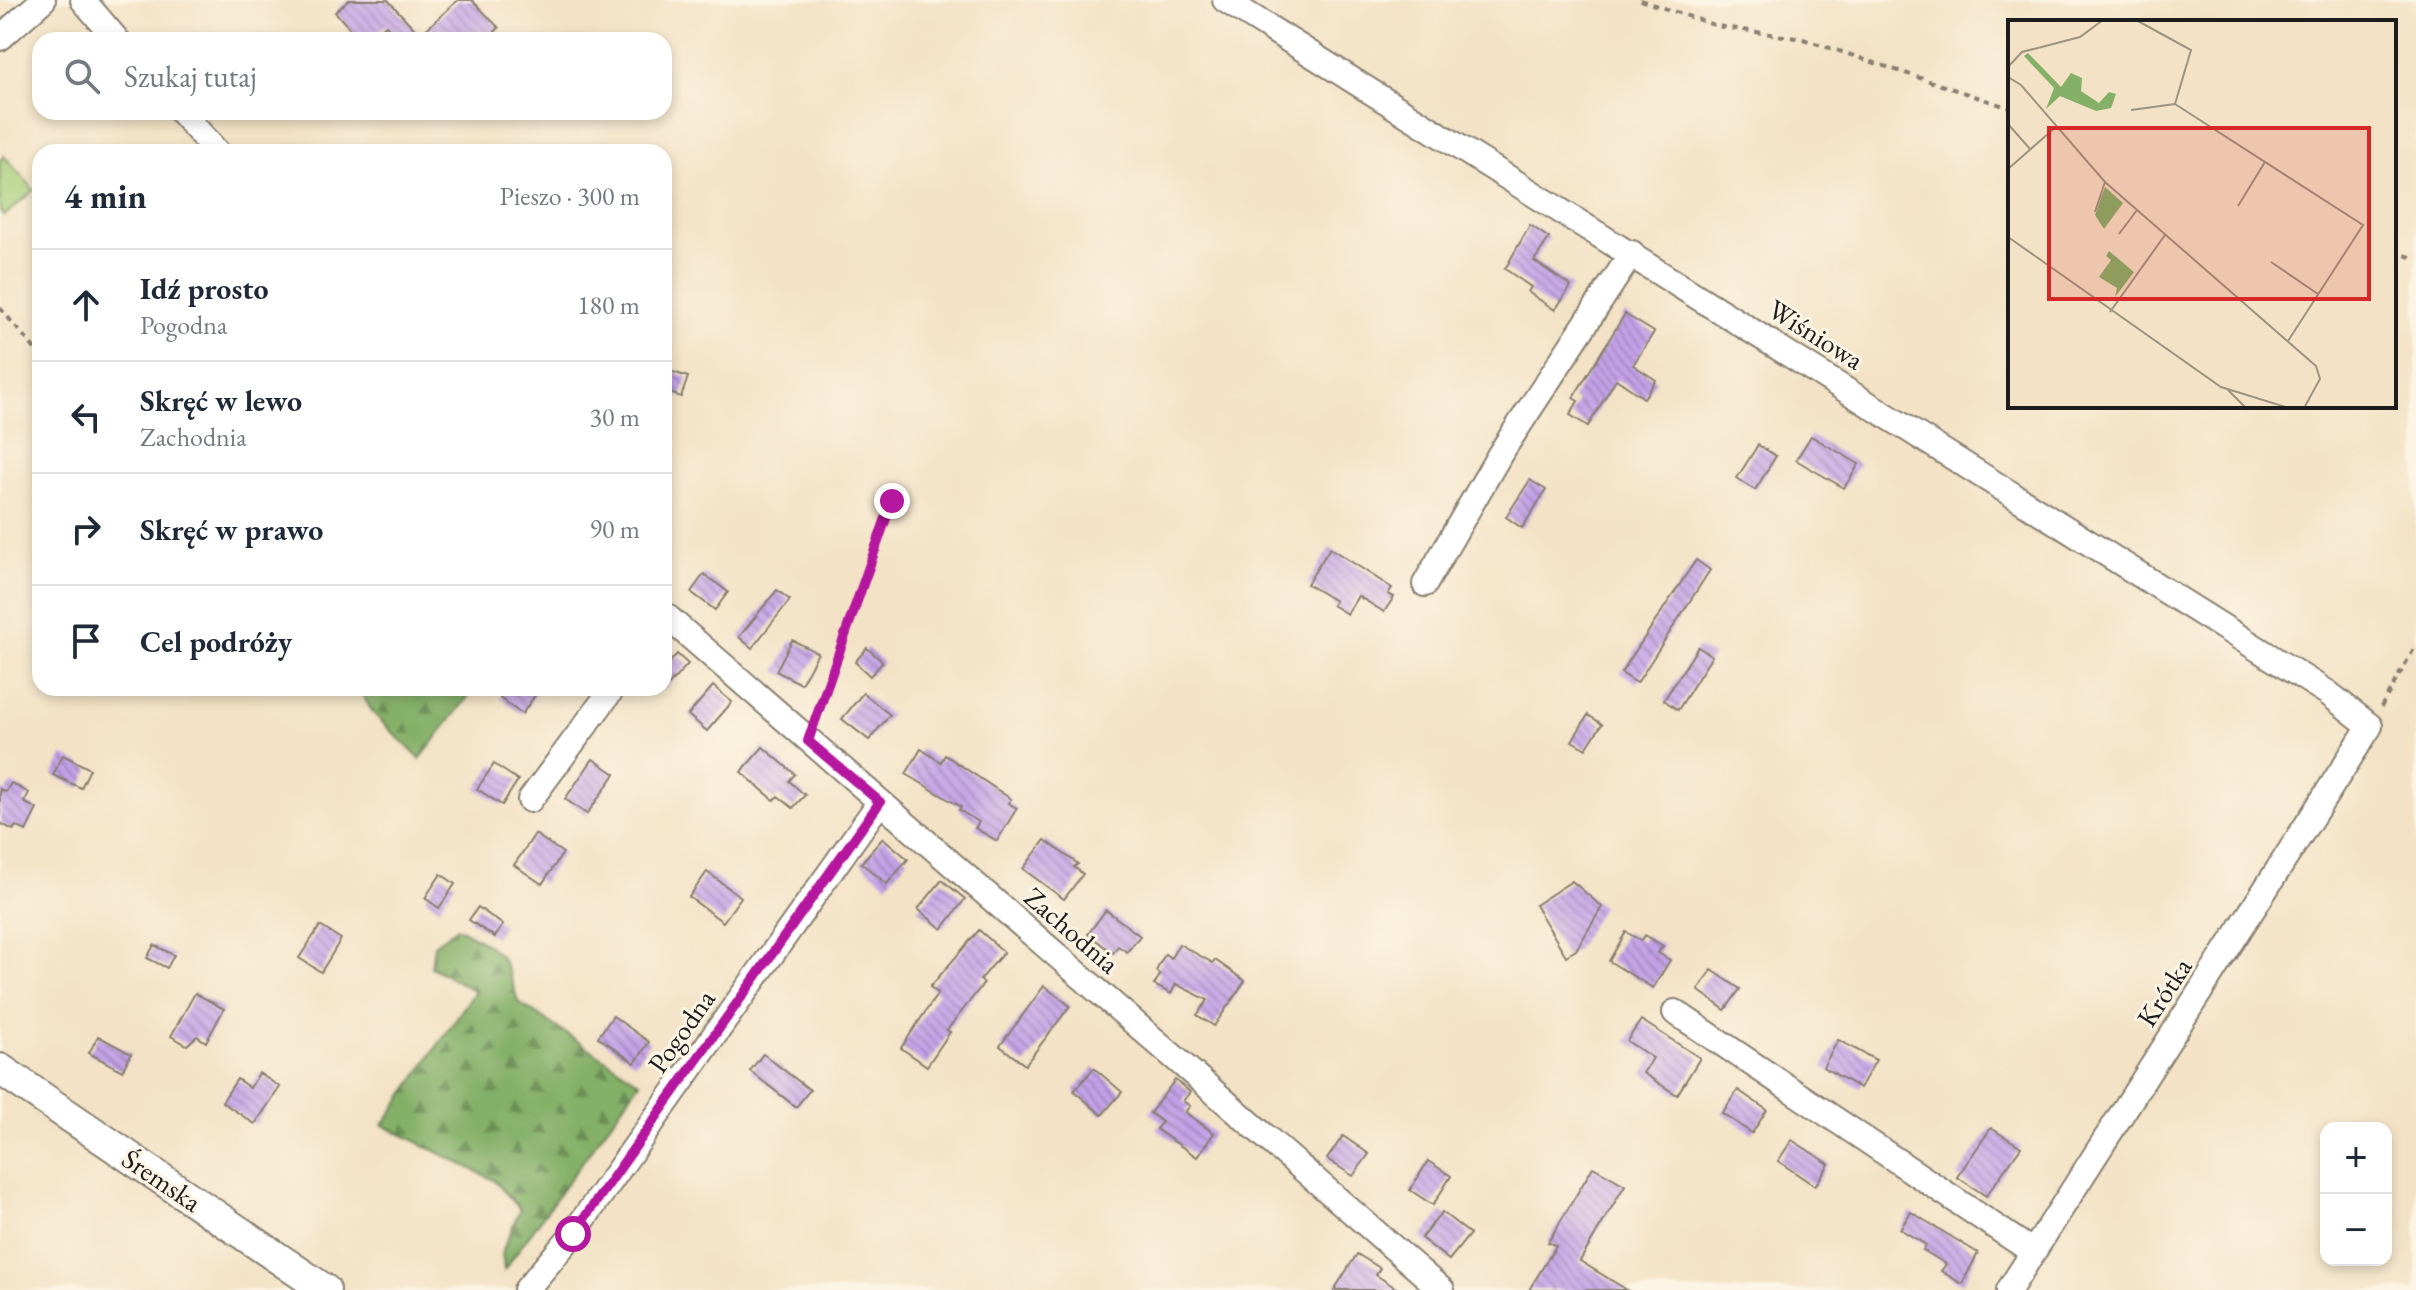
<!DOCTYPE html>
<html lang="pl">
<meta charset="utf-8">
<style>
:root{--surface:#fff;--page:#f6f6f7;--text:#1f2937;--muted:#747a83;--line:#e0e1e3}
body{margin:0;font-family:"EB Garamond",serif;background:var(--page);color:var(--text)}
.controls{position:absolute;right:24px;bottom:24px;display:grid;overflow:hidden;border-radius:16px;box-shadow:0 4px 12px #0003}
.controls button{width:72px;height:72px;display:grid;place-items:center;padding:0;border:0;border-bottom:2px solid var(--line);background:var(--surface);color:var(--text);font:40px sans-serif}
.stop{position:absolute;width:24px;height:24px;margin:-18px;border:6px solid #b5179e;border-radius:50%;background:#fff}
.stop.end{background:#b5179e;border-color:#fff;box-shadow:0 2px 8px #0008}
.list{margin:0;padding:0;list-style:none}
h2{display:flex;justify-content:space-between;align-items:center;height:104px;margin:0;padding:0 32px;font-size:34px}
h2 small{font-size:26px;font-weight:400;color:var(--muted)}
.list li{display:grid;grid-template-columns:52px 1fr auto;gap:24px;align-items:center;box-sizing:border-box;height:112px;padding:0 32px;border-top:2px solid var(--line)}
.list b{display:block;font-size:30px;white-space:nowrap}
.list p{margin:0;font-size:26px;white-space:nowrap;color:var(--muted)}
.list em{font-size:26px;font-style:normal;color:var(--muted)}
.icon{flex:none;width:44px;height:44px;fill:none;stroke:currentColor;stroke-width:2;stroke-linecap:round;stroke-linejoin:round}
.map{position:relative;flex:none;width:2416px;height:1290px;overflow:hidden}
.search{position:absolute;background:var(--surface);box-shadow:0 4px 12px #0003;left:32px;top:32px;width:640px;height:88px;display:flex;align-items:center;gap:20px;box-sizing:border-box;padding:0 28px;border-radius:24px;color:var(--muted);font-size:30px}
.panel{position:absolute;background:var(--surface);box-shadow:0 4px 12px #0003;left:32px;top:144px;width:640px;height:552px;border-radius:24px}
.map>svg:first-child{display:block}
.forest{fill:url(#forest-firs);stroke:#506642;stroke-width:2}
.pitch{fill:#a6cd78;stroke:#61744a;stroke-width:2}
.building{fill:url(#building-back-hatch)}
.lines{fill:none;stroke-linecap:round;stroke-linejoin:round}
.minor-casing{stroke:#887f70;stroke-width:28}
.major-casing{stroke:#887f70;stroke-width:34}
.path{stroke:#887f70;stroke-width:4;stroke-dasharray:6 6;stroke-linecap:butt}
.minor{stroke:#fff;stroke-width:24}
.major{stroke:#fff;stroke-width:30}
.route{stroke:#b5179e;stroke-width:10}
.labels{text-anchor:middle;stroke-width:6;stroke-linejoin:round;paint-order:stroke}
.street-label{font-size:28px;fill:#1c1c1c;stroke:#fcf5e5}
.inset-road{fill:none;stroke:#9d9381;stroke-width:2}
.view{fill:#d62828;fill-opacity:0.15;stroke:#d62828;stroke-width:4}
.inset-edge{fill:none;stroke:#1c1c1c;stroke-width:4}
</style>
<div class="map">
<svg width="2416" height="1290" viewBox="0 0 2416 1290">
<defs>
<pattern id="forest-firs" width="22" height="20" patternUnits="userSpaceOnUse" patternTransform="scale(2)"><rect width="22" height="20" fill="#84b068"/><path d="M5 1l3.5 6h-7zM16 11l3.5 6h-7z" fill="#6b8e55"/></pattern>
<pattern id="building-back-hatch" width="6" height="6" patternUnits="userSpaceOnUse" patternTransform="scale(2)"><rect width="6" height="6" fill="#c3a1e7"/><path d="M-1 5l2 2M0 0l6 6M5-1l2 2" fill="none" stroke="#9e82ba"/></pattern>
</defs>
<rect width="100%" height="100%" fill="#fcf5e5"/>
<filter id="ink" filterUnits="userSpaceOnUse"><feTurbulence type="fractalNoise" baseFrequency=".0125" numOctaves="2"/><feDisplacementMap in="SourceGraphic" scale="16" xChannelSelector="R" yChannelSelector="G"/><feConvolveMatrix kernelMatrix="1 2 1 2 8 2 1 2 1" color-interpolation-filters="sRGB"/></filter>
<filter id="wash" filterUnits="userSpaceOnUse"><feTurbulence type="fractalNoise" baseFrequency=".006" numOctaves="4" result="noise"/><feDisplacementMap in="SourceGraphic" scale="32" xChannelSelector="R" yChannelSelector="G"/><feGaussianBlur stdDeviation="1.8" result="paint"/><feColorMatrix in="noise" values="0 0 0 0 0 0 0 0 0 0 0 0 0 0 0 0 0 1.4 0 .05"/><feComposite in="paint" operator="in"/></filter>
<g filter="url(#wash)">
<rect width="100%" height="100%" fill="#f3e2c5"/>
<g class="forest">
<polygon points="358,688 475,688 420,759 374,714"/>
<path d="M457 927C503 953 503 951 518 1002L640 1082 504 1270 502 1252 520 1209 494 1180 383 1125 475 991 431 967 434 945Z"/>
</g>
<polygon class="pitch" points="4,156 34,190 4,216 0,211 0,160"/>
<g id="blocks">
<g class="building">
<polygon points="349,0 388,0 420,35 458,0 472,0 499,28 486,40 399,40 386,25 368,40 360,40 335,12"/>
<polygon points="1530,225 1549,238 1534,261 1571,286 1555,310 1528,292 1531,287 1505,269"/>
<polygon points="1625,314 1654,332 1633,365 1656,380 1644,398 1616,379 1588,426 1570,415 1578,401 1573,398"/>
<polygon points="664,369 688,377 681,397 664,391"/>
<polygon points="1811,436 1859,464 1844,488 1796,460"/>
<polygon points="1758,445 1776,456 1755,490 1737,478"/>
<polygon points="1530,480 1546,490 1522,528 1506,517"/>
<polygon points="1330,548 1392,588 1388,594 1394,597 1384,612 1358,596 1347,614 1332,605 1335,601 1307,584"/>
<polygon points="1696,560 1710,570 1637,683 1621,673"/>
<polygon points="704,574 728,592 715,610 691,592"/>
<polygon points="777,590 790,600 752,648 739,637"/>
<polygon points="792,640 818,653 801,684 776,671"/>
<polygon points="1698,647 1712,656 1678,710 1664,700"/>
<polygon points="867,648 883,662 870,676 855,662"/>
<polygon points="677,654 688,664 664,690 664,668"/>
<polygon points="713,686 732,702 707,731 688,715"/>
<polygon points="507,688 540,688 522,714 500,698"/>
<polygon points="863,693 890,715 869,740 842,719"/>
<polygon points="1588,715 1602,724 1586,749 1572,741"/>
<polygon points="763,747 795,774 789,781 805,795 793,808 778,796 774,800 741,772"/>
<polygon points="921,749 941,762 945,755 1011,799 1008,803 1017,808 997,841 975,828 979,822 959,810 961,807 906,774"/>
<polygon points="63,755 90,769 81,788 53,775"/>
<polygon points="593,759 615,774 587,814 565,799"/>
<polygon points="494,764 518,780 502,805 477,789"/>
<polygon points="11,783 29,793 24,802 37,809 26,831 16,826 13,830 0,823 0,789 6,792"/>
<polygon points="535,834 563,853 542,884 514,865"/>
<polygon points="883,838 908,859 887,884 861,863"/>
<polygon points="1045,840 1078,864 1074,867 1083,874 1064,899 1023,869"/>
<polygon points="707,872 741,897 723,922 689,897"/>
<polygon points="441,874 455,884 439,908 425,898"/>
<polygon points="942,880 965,899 942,929 918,909"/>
<polygon points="1572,881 1602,907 1576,950 1566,956 1535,905"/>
<polygon points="478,907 503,925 495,937 469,920"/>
<polygon points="1106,910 1140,936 1127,952 1118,946 1113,953 1088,934"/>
<polygon points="320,926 341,939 321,972 299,958"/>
<polygon points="979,930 1004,952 980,980 984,983 947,1030 950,1032 927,1066 901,1048 938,993 930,987"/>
<polygon points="1626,932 1641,941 1645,935 1663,946 1658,953 1670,960 1653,988 1609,961"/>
<polygon points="1179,944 1213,963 1215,960 1245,981 1214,1026 1197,1015 1208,1000 1176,984 1171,994 1154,985 1160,975 1156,971 1165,954 1171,958"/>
<polygon points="154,945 174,955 167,968 147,958"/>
<polygon points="1712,970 1740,989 1725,1010 1698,990"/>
<polygon points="1044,986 1070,1006 1025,1065 1000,1046"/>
<polygon points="195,993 224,1009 206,1042 197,1036 187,1045 171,1036"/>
<polygon points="613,1016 649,1042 635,1063 598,1037"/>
<polygon points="1641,1020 1700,1058 1677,1095 1643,1073 1653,1058 1627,1041"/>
<polygon points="98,1036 131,1054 122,1071 89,1053"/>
<polygon points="1838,1040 1876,1060 1860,1088 1823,1067"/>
<polygon points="763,1054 810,1090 796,1107 750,1071"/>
<polygon points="1094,1068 1122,1092 1102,1115 1074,1091"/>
<polygon points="259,1073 280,1087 255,1124 222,1102 237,1079 250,1088"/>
<polygon points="1175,1080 1190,1092 1183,1101 1190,1106 1185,1112 1214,1133 1197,1157 1156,1129 1162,1122 1150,1113"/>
<polygon points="1738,1090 1767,1110 1752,1133 1722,1113"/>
<polygon points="1991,1128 2021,1147 1986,1196 1957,1177"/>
<polygon points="1343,1136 1369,1154 1353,1176 1327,1159"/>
<polygon points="1792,1140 1829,1164 1815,1186 1778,1161"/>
<polygon points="1428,1161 1451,1176 1433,1205 1410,1190"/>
<polygon points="1593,1167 1625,1185 1580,1261 1627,1290 1529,1290 1556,1246 1548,1242"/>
<polygon points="1442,1212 1470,1234 1449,1260 1421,1238"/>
<polygon points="1911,1212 1978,1253 1962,1284 1941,1271 1946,1264 1923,1250 1926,1245 1900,1229"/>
<polygon points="1357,1254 1380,1268 1376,1275 1399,1290 1334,1290"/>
</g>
</g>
</g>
<g filter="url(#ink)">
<use href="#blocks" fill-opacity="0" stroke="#887f70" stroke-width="2"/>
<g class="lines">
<defs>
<g id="minor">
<polyline points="83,0 117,40"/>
<polyline points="1225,0 2328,693 2370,726 2009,1290"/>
<polyline points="0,38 43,0"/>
<polyline points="181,112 217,152"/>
<polyline points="1425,584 1500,454 1632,253"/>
<polyline points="664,614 1442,1290"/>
<polyline points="530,800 613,688"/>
<polyline points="1675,1012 2033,1252"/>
<polyline points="526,1290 573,1234 880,802"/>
</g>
<polyline id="major" points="0,1069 325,1290"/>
</defs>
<use href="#minor" class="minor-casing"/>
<use href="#major" class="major-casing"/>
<g class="path">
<polyline points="1640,0 1717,26 1803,39 2010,108"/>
<polyline points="2394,251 2416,259"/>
<polyline points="0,308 40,355"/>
<polyline points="2381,707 2416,645"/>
<polyline points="816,720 892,501"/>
</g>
<use href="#minor" class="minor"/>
<use href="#major" class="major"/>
</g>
</g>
<g class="lines" filter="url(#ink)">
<polyline class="route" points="573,1234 880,802 808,741 892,501"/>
</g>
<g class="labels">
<g class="street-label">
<text transform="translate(1816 334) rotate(32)" y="10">Wiśniowa</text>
<text transform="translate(1072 930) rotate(41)" y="10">Zachodnia</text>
<text transform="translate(2164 992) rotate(-57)" y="10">Krótka</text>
<text transform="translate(681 1031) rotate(-55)" y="10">Pogodna</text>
<text transform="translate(162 1180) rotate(34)" y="10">Śremska</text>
</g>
</g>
<g transform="translate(2008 20)">
<rect width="388" height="388" fill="#f3e2c5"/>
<path d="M20 33 53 67 63 53 74 58 73 71 91 83 101 72 108 74 103 88 88 91 52 76 38 89 46 68 16 36ZM97 167 115 183 96 209 87 195ZM101 231 126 252 107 277 109 268 91 257 103 240 98 236Z" fill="#84b068"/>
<path class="inset-road" d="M128 0 183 30 167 84M0 47 14 32 72 17 95 0M0 57 13 65 97 162 308 346 312 359 296 388M167 84 355 205 280 321M123 90 167 84M0 104 22 129M0 149 49 106M230 186 257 142M87 192 97 162M111 214 129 190M0 217 213 367 281 388M263 242 310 274M102 292 157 215M220 370 238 388"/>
<path class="view" d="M41 108H361V279H41Z"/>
<rect width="388" height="388" class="inset-edge"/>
</g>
</svg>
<div class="controls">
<button>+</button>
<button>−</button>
</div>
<div class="stop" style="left:573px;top:1234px"></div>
<div class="stop end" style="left:892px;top:501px"></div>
<div class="search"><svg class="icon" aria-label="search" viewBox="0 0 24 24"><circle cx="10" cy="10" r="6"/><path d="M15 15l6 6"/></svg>Szukaj tutaj</div>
<section class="panel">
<h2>4 min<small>Pieszo · 300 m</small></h2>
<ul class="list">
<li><svg class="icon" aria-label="ahead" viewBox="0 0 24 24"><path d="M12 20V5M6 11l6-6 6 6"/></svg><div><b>Idź prosto</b><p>Pogodna</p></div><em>180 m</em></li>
<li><svg class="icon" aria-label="left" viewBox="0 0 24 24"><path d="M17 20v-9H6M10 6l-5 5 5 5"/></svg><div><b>Skręć w lewo</b><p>Zachodnia</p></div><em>30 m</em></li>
<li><svg class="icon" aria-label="right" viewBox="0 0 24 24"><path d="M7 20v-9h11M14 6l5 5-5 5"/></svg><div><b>Skręć w prawo</b></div><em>90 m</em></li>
<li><svg class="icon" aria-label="arrive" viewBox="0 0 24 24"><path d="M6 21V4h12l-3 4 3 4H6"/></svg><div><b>Cel podróży</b></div></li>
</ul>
</section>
</div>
